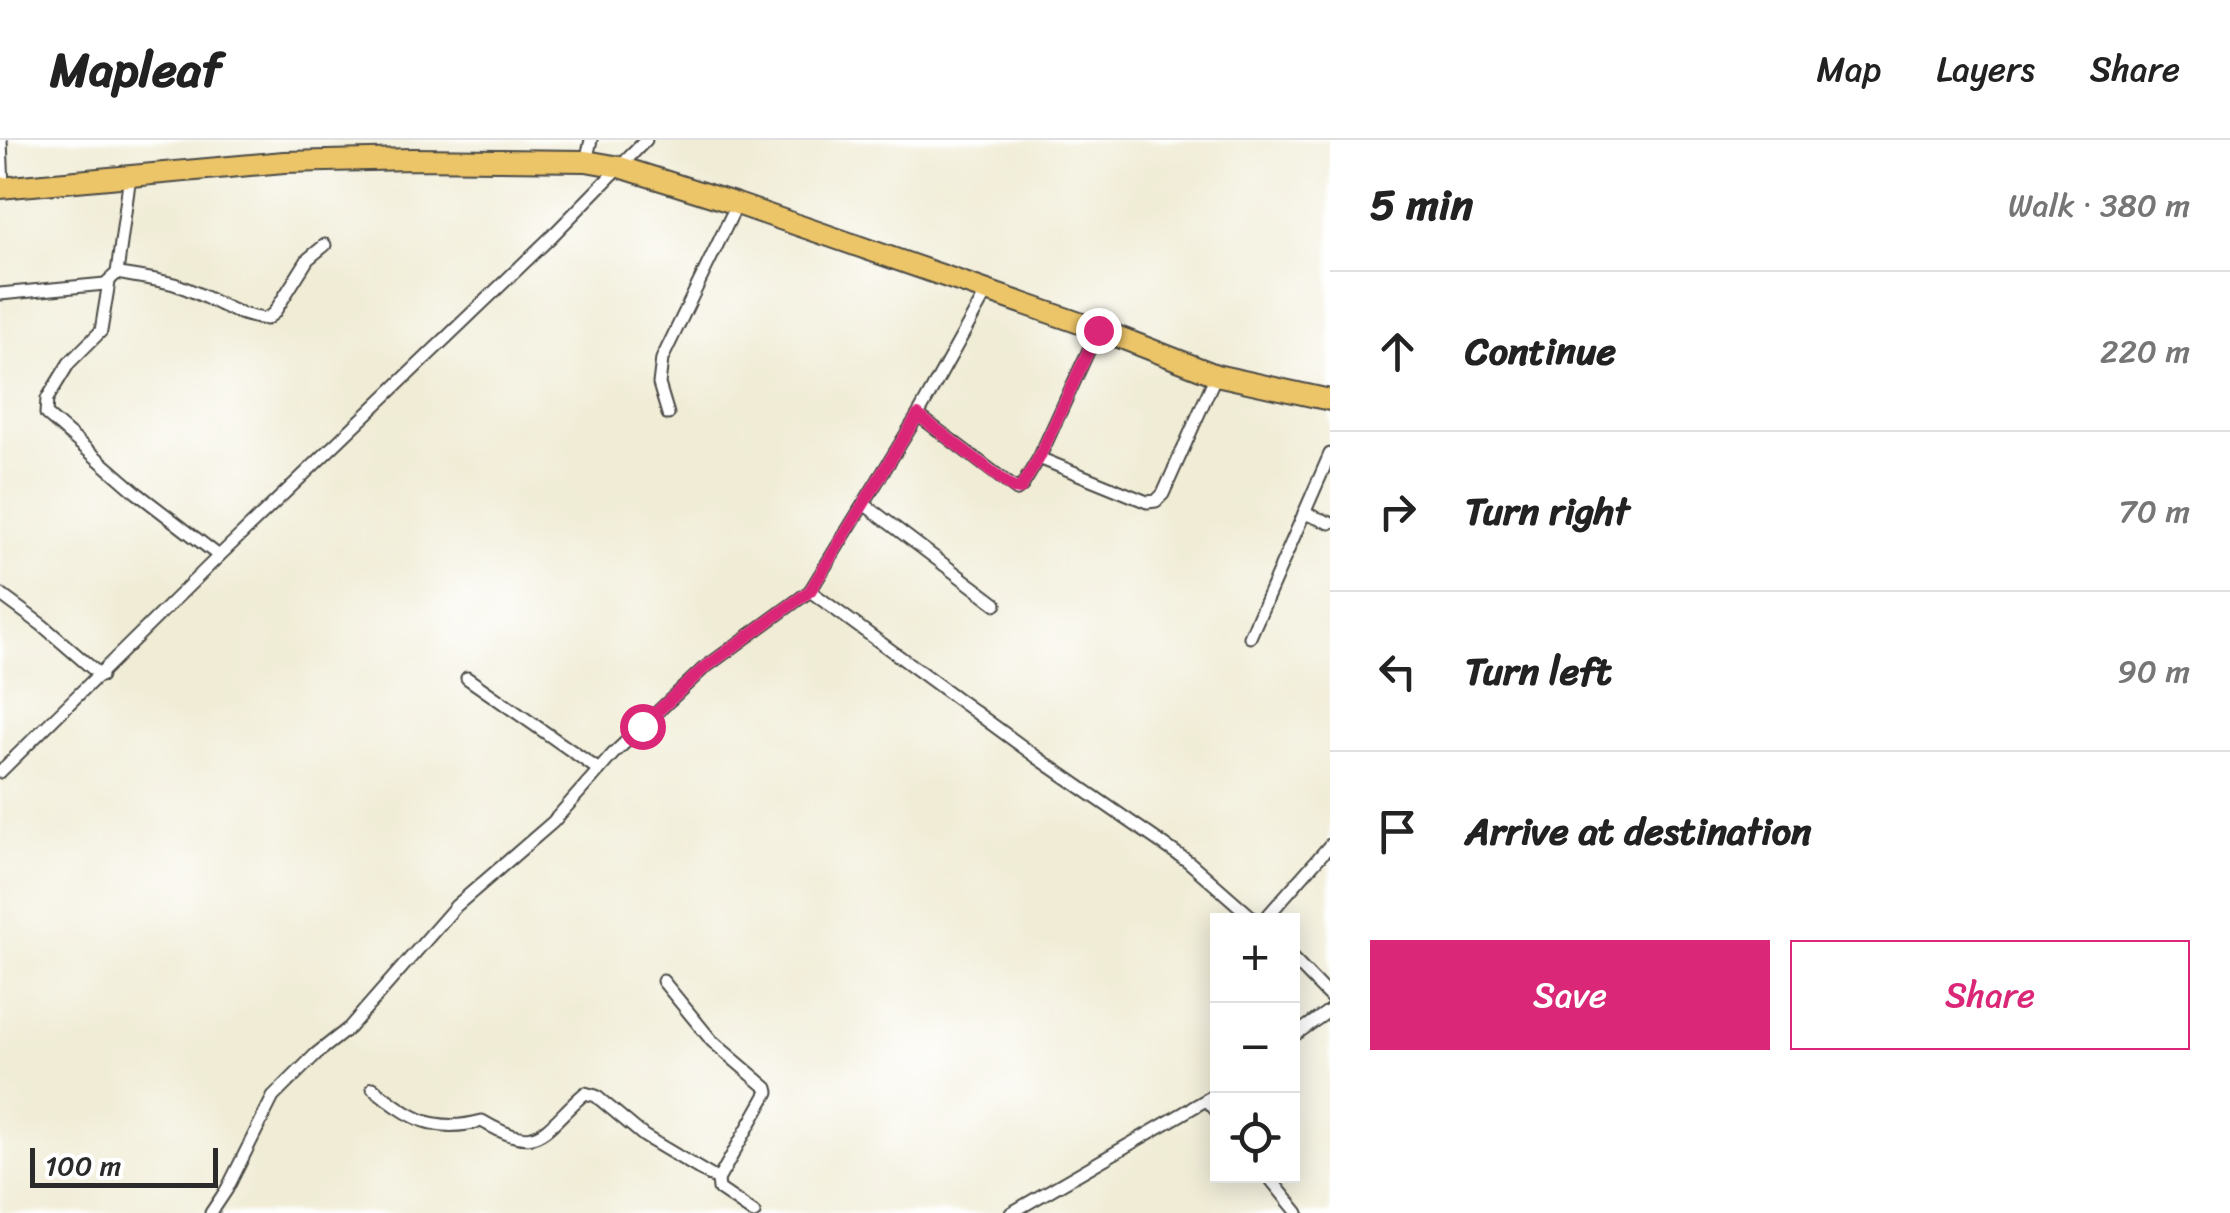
<!DOCTYPE html>
<meta charset="utf-8">
<style>
:root{--surface:#fff;--page:#f6f6f6;--text:#222;--muted:#767676;--line:#e0e0e0;--accent:#db2777}
body{margin:0;font-family:Sriracha,sans-serif;background:var(--page);color:var(--text)}
.controls{position:absolute;right:30px;bottom:30px;display:grid;overflow:hidden;border-radius:0px;box-shadow:0 5px 25px #0003}
.controls button{width:90px;height:90px;display:grid;place-items:center;padding:0;border:0;border-bottom:2px solid var(--line);background:var(--surface);color:var(--text);font:50px sans-serif}
.scale{position:absolute;left:30px;bottom:25px;width:188px;box-sizing:border-box;padding-left:10px;border:5px solid #2b2b2b;border-top:0;font-size:28px;line-height:35px;white-space:nowrap;color:#2b2b2b;-webkit-text-stroke:8px #fff;paint-order:stroke}
.stop{position:absolute;width:30px;height:30px;margin:-22px;border:8px solid #db2777;border-radius:50%;background:#fff}
.stop.end{background:#db2777;border-color:#fff;box-shadow:0 2px 10px #0008}
.list{margin:0;padding:0;list-style:none}
h2{display:flex;justify-content:space-between;align-items:center;height:130px;margin:0;padding:0 40px;font-size:42px}
h2 small{font-size:32px;font-weight:400;color:var(--muted)}
.list li{display:grid;grid-template-columns:65px 1fr auto;gap:30px;align-items:center;box-sizing:border-box;height:160px;padding:0 40px;border-top:2px solid var(--line)}
.list b{display:block;font-size:38px;white-space:nowrap}
.list em{font-size:32px;font-style:normal;color:var(--muted)}
.actions{display:flex;gap:20px;padding:30px 40px}
.actions a{flex:1;padding:22px 0;border:2px solid var(--accent);border-radius:0px;text-align:center;font-size:35px;color:var(--accent)}
.actions .main{background:var(--accent);color:#fff}
.icon{flex:none;width:55px;height:55px;fill:none;stroke:currentColor;stroke-width:2;stroke-linecap:round;stroke-linejoin:round}
.map{position:relative;flex:none;width:1330px;height:1073px;overflow:hidden}
header{display:flex;align-items:center;gap:60px;box-sizing:border-box;height:140px;padding:0 50px;background:var(--surface);border-bottom:2px solid var(--line)}
header strong{font-size:48px}
nav{display:flex;gap:55px;margin-inline-start:auto;font-size:35px}
main{display:flex}
aside{flex:1;background:var(--surface)}
.map>svg:first-child{display:block}
.lines{fill:none;stroke-linecap:round;stroke-linejoin:round}
.street-casing{stroke:#494844;stroke-width:15}
.highway-casing{stroke:#494844;stroke-width:24}
.street{stroke:#fff;stroke-width:11}
.highway{stroke:#edc569;stroke-width:20}
.route{stroke:#db2777;stroke-width:12}
</style>
<header>
<strong>Mapleaf</strong>
<nav><a>Map</a><a>Layers</a><a>Share</a></nav>
</header>
<main>
<div class="map">
<svg width="1330" height="1073" viewBox="0 0 1330 1073">
<rect width="100%" height="100%" fill="#fff"/>
<filter id="ink" filterUnits="userSpaceOnUse"><feTurbulence type="fractalNoise" baseFrequency=".01" numOctaves="2"/><feDisplacementMap in="SourceGraphic" scale="20" xChannelSelector="R" yChannelSelector="G"/><feConvolveMatrix kernelMatrix="1 2 1 2 8 2 1 2 1" color-interpolation-filters="sRGB"/></filter>
<filter id="wash" filterUnits="userSpaceOnUse"><feTurbulence type="fractalNoise" baseFrequency=".0048" numOctaves="4" result="noise"/><feDisplacementMap in="SourceGraphic" scale="40" xChannelSelector="R" yChannelSelector="G"/><feGaussianBlur stdDeviation="2.25" result="paint"/><feColorMatrix in="noise" values="0 0 0 0 0 0 0 0 0 0 0 0 0 0 0 0 0 1.4 0 .05"/><feComposite in="paint" operator="in"/></filter>
<g filter="url(#wash)">
<rect width="100%" height="100%" fill="#f0ecd5"/>
</g>
<g filter="url(#ink)">
<g class="lines">
<defs>
<g id="street">
<polyline points="1,0 3,48"/>
<polyline points="586,21 591,0"/>
<path d="M117 133C135 137 155 139 174 144 206 154 232 176 266 179L274 173 308 119 325 105"/>
<polyline points="109,142 101,191 69,223 47,259 46,274 137,353 219,416"/>
<polyline points="987,151 918,275 810,451 1038,618 1189,722 1255,780"/>
<polyline points="0,154 105,144 117,133 130,35"/>
<polyline points="1098,190 1039,318 1147,362 1156,361 1163,354 1216,235"/>
<polyline points="668,274 659,244 662,219 737,64"/>
<polyline points="918,275 1017,350 1022,346 1039,318"/>
<polyline points="864,364 996,464"/>
<polyline points="1304,373 1330,383"/>
<polyline points="0,454 42,485 101,536"/>
<polyline points="1250,497 1330,314"/>
<polyline points="467,538 599,630"/>
<polyline points="0,632 219,416 552,96 646,0"/>
<polyline points="1264,780 1330,705"/>
<polyline points="1292,818 1330,857"/>
<polyline points="663,841 712,901 767,948 768,952 718,1040 719,1049 754,1073"/>
<polyline points="1292,897 1330,870"/>
<path d="M373 948C409 978 434 994 482 981 541 1016 541 991 585 953L596 956 644 996 718 1040"/>
<polyline points="1207,960 1218,973"/>
<polyline points="1268,1036 1298,1073"/>
<polyline points="211,1073 227,1049 273,957 316,914 349,888 456,766 553,682 613,614 703,529 810,451"/>
<polyline points="1011,1073 1218,953"/>
</g>
<polyline id="highway" points="0,48 284,22 412,19 586,21 620,27 737,64 1111,194 1216,235 1330,260"/>
</defs>
<use href="#street" class="street-casing"/>
<use href="#highway" class="highway-casing"/>
<use href="#street" class="street"/>
<use href="#highway" class="highway"/>
</g>
</g>
<g class="lines" filter="url(#ink)">
<polyline class="route" points="642,586 703,529 810,451 918,275 1013,348 1020,349 1039,318 1098,190"/>
</g>
</svg>
<div class="controls">
<button>+</button>
<button>−</button>
<button><svg class="icon" aria-label="locate" viewBox="0 0 24 24"><circle cx="12" cy="12" r="6"/><path d="M12 2v4M12 18v4M2 12h4M18 12h4"/></svg></button>
</div>
<div class="scale">100 m</div>
<div class="stop" style="left:642px;top:586px"></div>
<div class="stop end" style="left:1098px;top:190px"></div>
</div>
<aside>
<h2>5 min<small>Walk · 380 m</small></h2>
<ul class="list">
<li><svg class="icon" aria-label="ahead" viewBox="0 0 24 24"><path d="M12 20V5M6 11l6-6 6 6"/></svg><div><b>Continue</b></div><em>220 m</em></li>
<li><svg class="icon" aria-label="right" viewBox="0 0 24 24"><path d="M7 20v-9h11M14 6l5 5-5 5"/></svg><div><b>Turn right</b></div><em>70 m</em></li>
<li><svg class="icon" aria-label="left" viewBox="0 0 24 24"><path d="M17 20v-9H6M10 6l-5 5 5 5"/></svg><div><b>Turn left</b></div><em>90 m</em></li>
<li><svg class="icon" aria-label="arrive" viewBox="0 0 24 24"><path d="M6 21V4h12l-3 4 3 4H6"/></svg><div><b>Arrive at destination</b></div></li>
</ul>
<div class="actions"><a class="main">Save</a><a>Share</a></div>
</aside>
</main>
